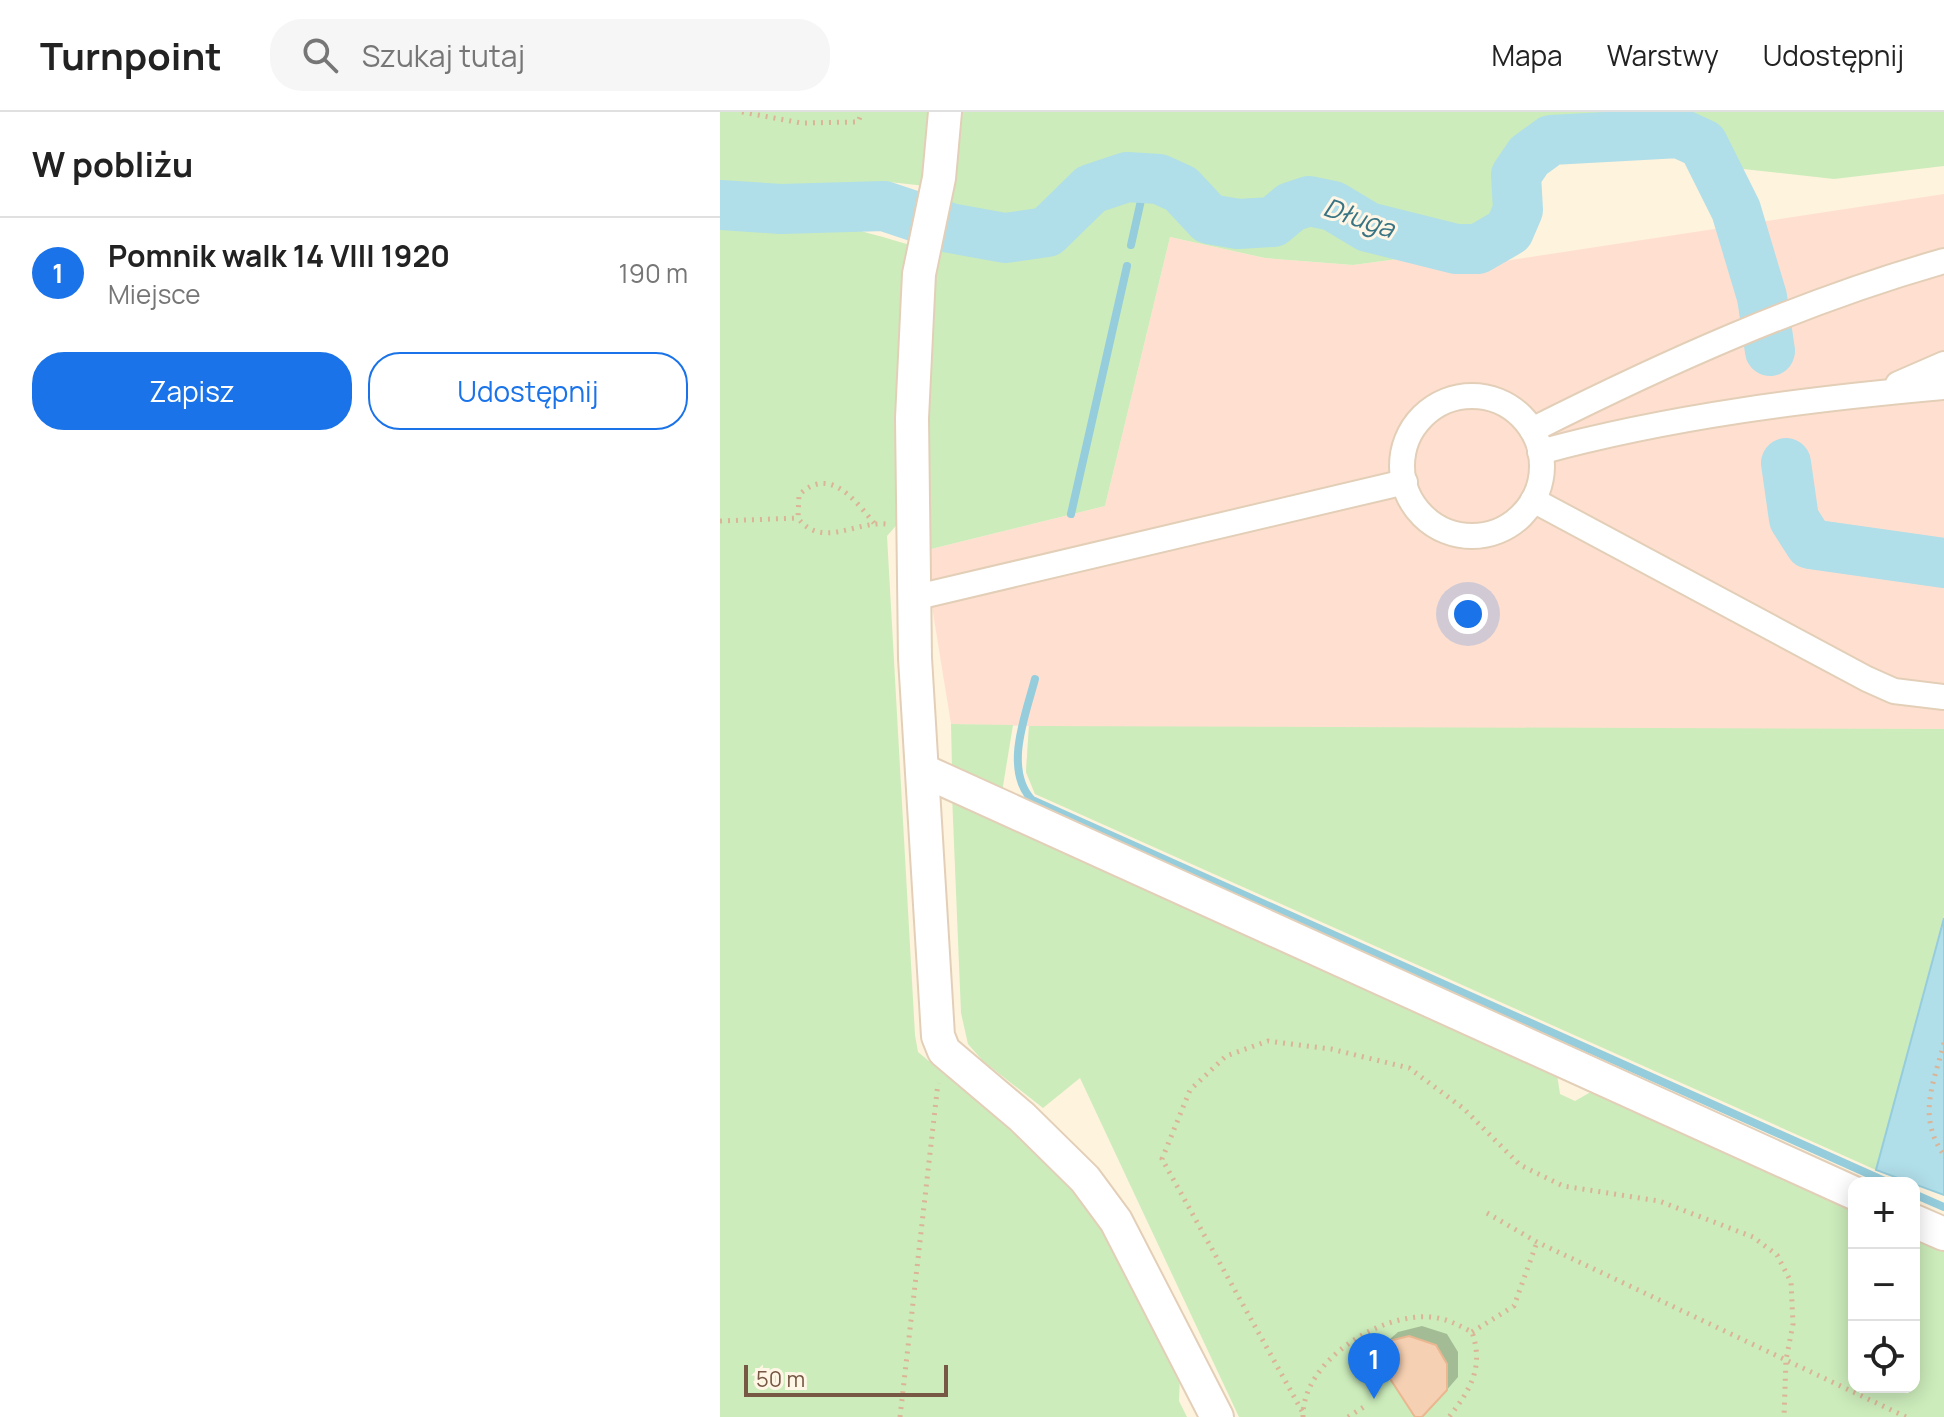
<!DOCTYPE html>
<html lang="pl">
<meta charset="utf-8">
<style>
:root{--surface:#fff;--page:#f6f6f6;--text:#222;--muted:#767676;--line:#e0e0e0;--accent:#1a73e8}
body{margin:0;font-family:Manrope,sans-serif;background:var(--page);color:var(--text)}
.controls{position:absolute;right:24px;bottom:24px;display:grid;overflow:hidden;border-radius:16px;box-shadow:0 4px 20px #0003}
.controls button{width:72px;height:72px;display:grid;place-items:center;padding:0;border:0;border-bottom:2px solid var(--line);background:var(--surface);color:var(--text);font:40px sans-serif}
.scale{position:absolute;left:24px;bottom:20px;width:204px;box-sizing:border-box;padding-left:8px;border:4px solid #765844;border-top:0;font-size:22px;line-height:28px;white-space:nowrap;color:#765844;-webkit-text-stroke:6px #fff6e5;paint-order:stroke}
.you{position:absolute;left:748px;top:502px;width:28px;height:28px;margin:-20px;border:6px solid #fff;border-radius:50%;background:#1a73e8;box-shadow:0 0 0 12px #1a73e833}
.badge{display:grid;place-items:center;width:52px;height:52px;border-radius:50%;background:var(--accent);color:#fff;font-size:26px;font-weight:700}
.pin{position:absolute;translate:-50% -66px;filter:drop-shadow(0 2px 4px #0008)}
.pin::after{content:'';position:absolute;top:42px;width:28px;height:24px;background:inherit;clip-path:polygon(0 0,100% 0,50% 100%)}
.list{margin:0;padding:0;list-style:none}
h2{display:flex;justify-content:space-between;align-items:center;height:104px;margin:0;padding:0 32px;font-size:34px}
h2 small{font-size:26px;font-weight:400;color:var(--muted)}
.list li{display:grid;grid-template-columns:52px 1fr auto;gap:24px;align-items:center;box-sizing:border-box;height:112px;padding:0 32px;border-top:2px solid var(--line)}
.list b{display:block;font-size:30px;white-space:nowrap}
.list p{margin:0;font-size:26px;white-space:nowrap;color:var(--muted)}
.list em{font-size:26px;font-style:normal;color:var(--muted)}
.actions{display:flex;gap:16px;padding:24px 32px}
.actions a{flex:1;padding:18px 0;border:2px solid var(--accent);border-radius:32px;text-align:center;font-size:28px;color:var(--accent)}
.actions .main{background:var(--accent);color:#fff}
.icon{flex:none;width:44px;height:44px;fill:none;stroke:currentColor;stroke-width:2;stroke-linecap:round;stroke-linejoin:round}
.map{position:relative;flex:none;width:1224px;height:1305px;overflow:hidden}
header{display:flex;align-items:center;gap:48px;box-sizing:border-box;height:112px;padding:0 40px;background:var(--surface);border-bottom:2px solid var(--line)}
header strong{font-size:38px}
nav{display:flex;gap:44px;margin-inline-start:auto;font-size:28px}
.search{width:560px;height:72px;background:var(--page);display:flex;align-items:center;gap:20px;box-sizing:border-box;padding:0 28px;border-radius:32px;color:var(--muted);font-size:30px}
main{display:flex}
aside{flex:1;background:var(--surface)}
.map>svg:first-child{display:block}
.commercial{fill:#ffe0d0}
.green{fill:#ccecbb}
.water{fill:#b0dee9;stroke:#95cddc;stroke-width:2}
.shadow{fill:#0003}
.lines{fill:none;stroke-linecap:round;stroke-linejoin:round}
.stream{stroke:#95cddc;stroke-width:8}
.river{stroke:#b0dee9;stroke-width:50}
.building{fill:#f6d0b2;stroke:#eab791;stroke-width:2}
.pedestrian-casing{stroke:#e3cfb8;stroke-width:28}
.minor-casing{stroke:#e3cfb8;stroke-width:36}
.path{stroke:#dbb496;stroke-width:5;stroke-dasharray:2 6;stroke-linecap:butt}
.pedestrian{stroke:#fff;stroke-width:24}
.minor{stroke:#fff;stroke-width:32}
.labels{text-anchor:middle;stroke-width:6;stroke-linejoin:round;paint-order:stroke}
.water-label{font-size:26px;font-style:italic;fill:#397484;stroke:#fff6e5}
</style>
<header>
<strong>Turnpoint</strong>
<div class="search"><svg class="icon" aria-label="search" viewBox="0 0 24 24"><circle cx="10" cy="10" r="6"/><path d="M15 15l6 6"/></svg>Szukaj tutaj</div>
<nav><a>Mapa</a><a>Warstwy</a><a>Udostępnij</a></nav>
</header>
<main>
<aside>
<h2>W pobliżu<small></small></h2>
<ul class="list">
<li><span class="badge">1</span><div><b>Pomnik walk 14 VIII 1920</b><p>Miejsce</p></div><em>190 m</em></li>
</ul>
<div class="actions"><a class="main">Zapisz</a><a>Udostępnij</a></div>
</aside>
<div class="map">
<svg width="1224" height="1305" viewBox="0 0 1224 1305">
<rect width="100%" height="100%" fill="#fef3dd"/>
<polygon class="commercial" points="1224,82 1224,806 1156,1058 920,913 315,682 306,660 309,614 231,612 203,439 385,394 450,125 545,146 633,153 700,144 758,153"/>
<g class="green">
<polygon points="0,0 215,0 206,74 169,70 72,91 0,81"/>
<path d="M235 0H1224V54L1114 67 1014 56C1009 45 1002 26 994 19 962 0 831 1 801 28 767 60 805 113 754 120 700 128 653 87 603 77 568 71 538 107 504 95 487 89 482 75 469 64 457 54 432 48 417 49 383 52 357 70 332 92 326 97 317 108 309 110 280 119 247 109 222 95Z"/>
<polygon points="419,76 443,80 461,91 477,110 519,123 566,119 585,107 602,105 654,131 700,144 633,153 545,146 450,125 385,394 203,439 210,134 328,134 395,84"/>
<path d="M0 112C45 127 68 113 110 114 137 116 168 127 194 134L180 409 167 424 195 923 198 940 353 1069 389 1118 460 1262 459 1289 467 1305H0Z"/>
<polygon points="231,612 293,613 282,680 232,656"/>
<polygon points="309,614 1224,617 1224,802 1156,1058 315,682 306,660"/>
<polygon points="232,683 836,956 840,982 855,989 876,977 1134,1095 1134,1275 1194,1275 1194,1123 1224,1137 1224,1305 519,1305 360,966 323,996 263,949 248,932 241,901"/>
</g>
<polygon class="water" points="1224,806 1224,1083 1156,1058"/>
<polygon class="shadow" points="702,1214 727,1222 738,1240 738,1265 712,1295 697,1305 655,1240 678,1220"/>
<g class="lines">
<g class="stream">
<polyline points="411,133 426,66"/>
<polyline points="351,402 407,154"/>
<path d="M315 567C306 602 283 657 312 688L1169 1071"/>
<polyline points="1194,1082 1224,1095"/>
</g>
<g class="river">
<polyline points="0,93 61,97 164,94 230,116 285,126 327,120 371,77 407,65 439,67 461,77 489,107 518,112 553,110 571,95 589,89 613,94 648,115 736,137 758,137 789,119 798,98 796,63 809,44 831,28 959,21 983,32 1016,98 1042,185 1050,239"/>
<polyline points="1066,351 1074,407 1090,432 1224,451"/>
</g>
</g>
<polygon class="building" points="689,1224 716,1233 727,1252 727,1278 702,1305 695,1305 652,1239 665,1230"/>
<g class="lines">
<defs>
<g id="pedestrian">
<polyline points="1178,272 1224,252"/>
<circle cx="752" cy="354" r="70"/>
<path d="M812 318C945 251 1080 190 1224 149"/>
<path d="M820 340C952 304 1089 287 1224 275"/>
<polyline points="813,388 1147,567 1174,579 1224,585"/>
<polyline points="193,486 685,370"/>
</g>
<g id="minor">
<polyline points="225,0 219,66 199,162 192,306 195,546 218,924 224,939 302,1005 365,1067 396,1109 497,1305"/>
<polyline points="204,659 1134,1081"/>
<polyline points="1194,1109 1224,1122"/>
</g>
</defs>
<use href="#pedestrian" class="pedestrian-casing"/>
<use href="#minor" class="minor-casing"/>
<g class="path">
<polyline points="22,0 81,11 138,10 142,0"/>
<polyline points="0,409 78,406"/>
<path d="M154 411C135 388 109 353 79 383L78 406C101 437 136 409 166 412"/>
<path d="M1224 931C1213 973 1197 1005 1224 1043"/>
<polyline points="767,1101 817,1130 1186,1305"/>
<polyline points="752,1220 794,1194 817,1130"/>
<polyline points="582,1299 442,1047 470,978 506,944 548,929 611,937 689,956 743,996 800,1053 843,1074 939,1089 1033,1125 1057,1143 1071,1170 1073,1212 1066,1248 1064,1305"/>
<polyline points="180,1305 218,971"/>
<path d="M583 1305C582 1249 660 1201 710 1205 726 1206 738 1213 752 1220 764 1255 751 1277 729 1305"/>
<polyline points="628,1305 647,1293"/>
</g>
<use href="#pedestrian" class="pedestrian"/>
<use href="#minor" class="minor"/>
</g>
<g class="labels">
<g class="water-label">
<text transform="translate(639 106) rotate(19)" y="9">Długa</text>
</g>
</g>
</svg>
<div class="controls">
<button>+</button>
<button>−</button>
<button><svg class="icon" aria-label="locate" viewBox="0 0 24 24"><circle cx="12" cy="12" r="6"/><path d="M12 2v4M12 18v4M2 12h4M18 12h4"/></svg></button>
</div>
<div class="scale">50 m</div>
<div class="you"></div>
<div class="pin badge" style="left:654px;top:1287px">1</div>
</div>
</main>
